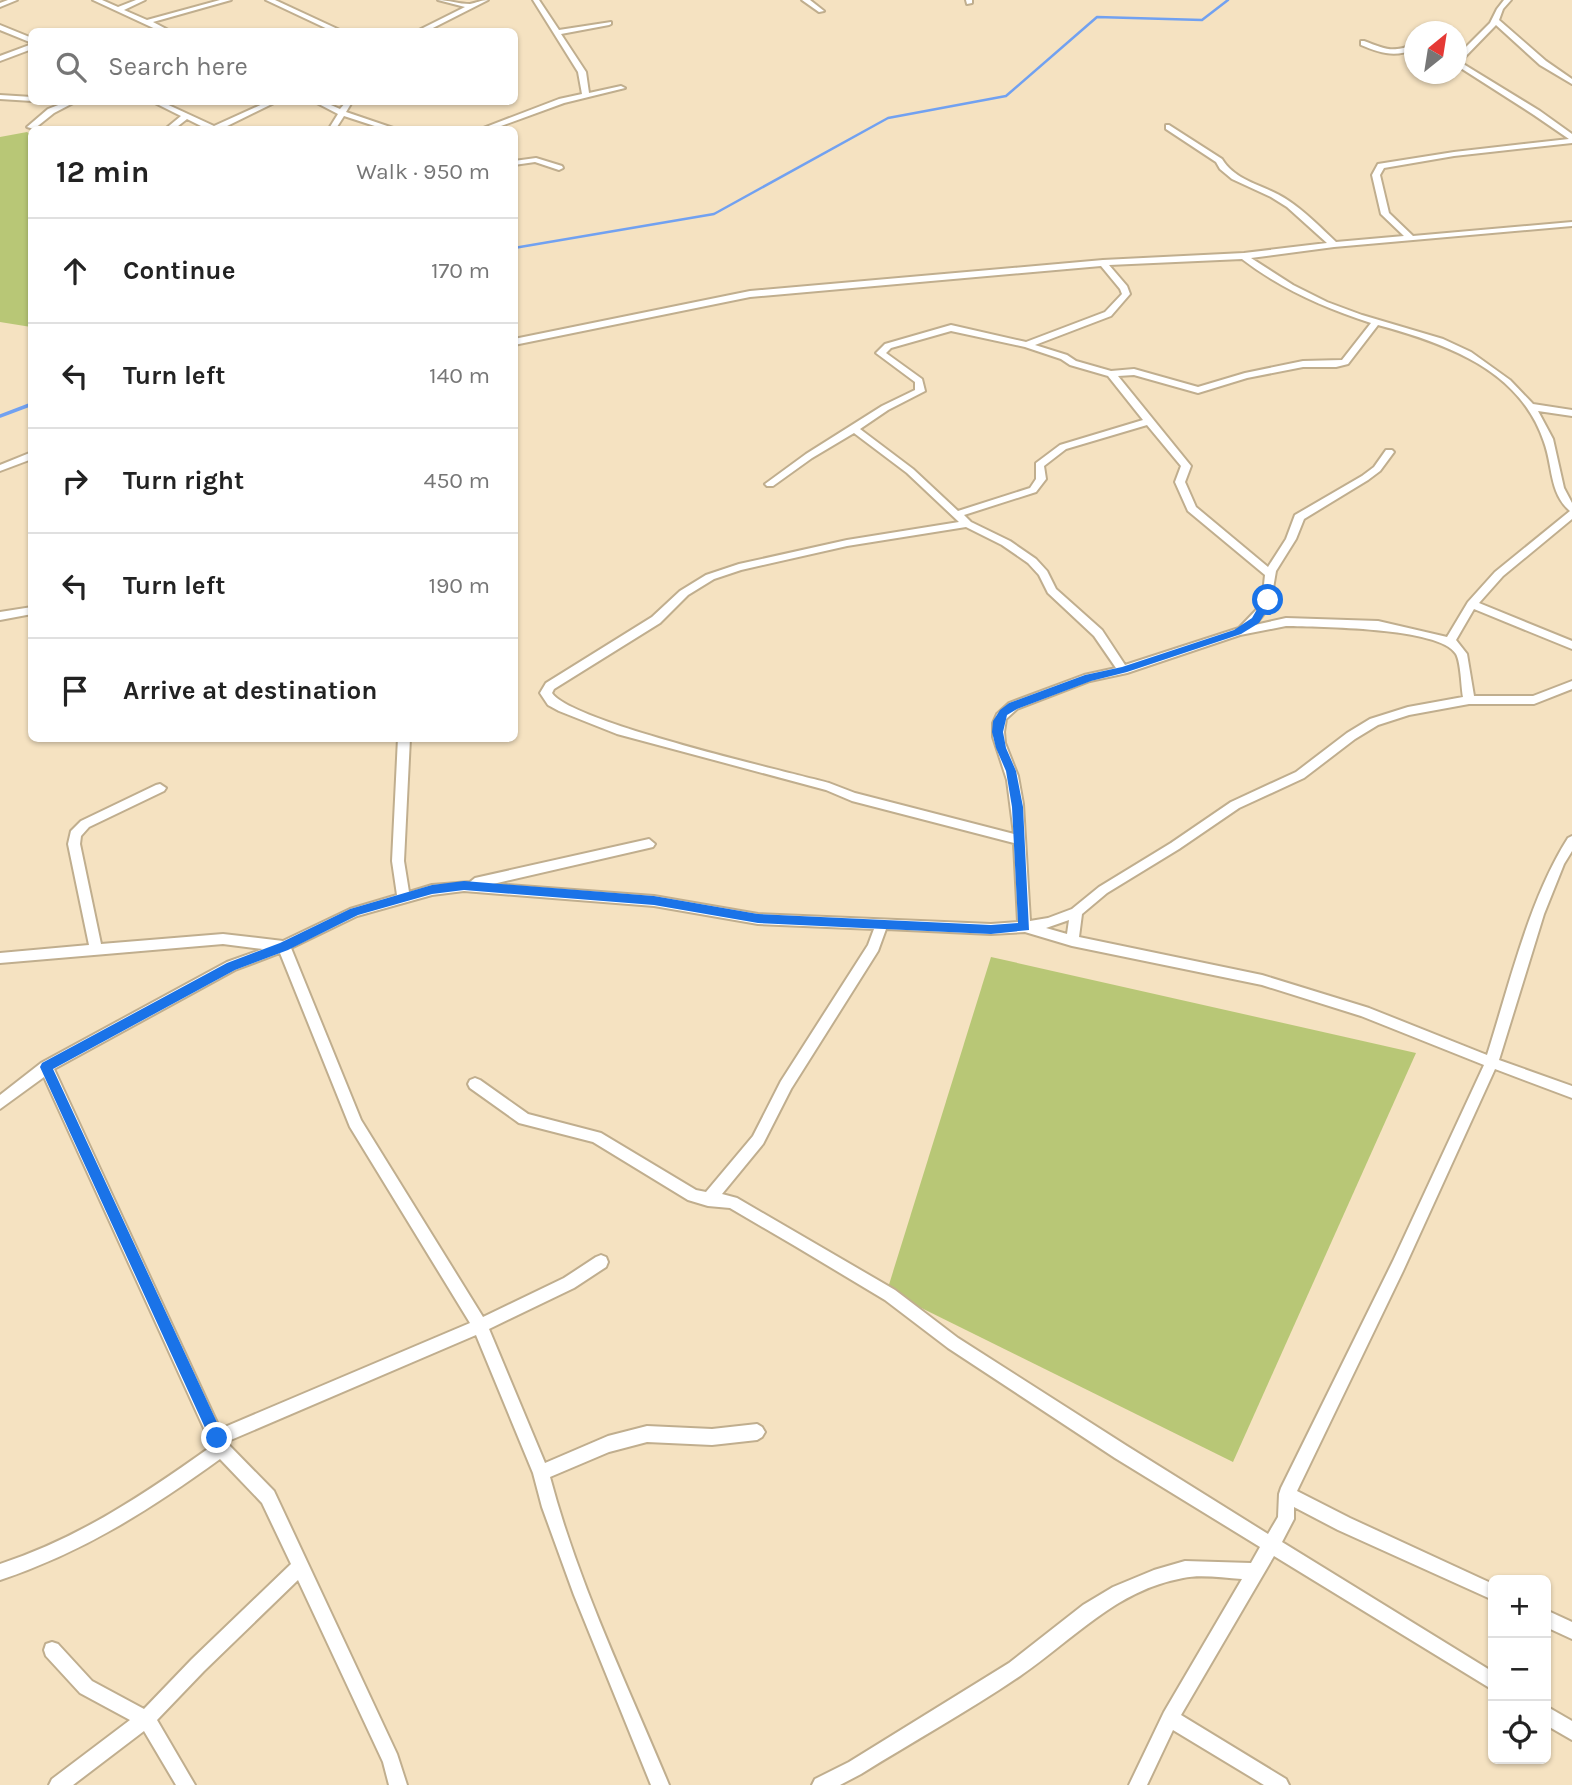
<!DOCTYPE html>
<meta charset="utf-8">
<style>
:root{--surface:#fff;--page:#f2f2f2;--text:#222;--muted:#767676;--line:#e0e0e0}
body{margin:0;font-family:Karla,sans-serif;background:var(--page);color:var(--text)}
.controls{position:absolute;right:21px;bottom:21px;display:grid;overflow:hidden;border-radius:10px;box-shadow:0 2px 5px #0004}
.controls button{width:63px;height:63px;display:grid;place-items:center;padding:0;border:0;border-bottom:2px solid var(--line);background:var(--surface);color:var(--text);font:35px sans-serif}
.compass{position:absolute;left:1404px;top:21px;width:63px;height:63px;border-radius:50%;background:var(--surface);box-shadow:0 2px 5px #0004;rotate:30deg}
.stop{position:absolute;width:21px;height:21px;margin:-16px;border:5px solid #1a73e8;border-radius:50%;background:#fff}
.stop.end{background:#1a73e8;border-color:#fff;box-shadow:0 2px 7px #0008}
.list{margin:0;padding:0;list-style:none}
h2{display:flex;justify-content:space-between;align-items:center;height:91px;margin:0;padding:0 28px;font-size:30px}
h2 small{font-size:23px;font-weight:400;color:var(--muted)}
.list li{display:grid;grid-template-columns:46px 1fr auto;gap:21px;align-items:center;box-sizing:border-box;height:105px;padding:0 28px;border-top:2px solid var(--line)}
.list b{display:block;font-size:26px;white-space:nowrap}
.list em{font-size:23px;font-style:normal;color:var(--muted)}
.icon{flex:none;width:38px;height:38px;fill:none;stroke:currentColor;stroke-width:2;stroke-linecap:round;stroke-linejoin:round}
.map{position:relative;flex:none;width:1572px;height:1785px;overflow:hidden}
.search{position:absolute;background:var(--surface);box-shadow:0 2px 5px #0004;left:28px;top:28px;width:490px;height:77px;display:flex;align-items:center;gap:18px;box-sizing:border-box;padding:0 24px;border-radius:10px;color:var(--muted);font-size:26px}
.panel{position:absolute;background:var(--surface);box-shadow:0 2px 5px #0004;left:28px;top:126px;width:490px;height:616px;border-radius:10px}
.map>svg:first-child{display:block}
.green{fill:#b8c776}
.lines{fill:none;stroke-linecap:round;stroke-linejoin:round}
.stream-far1{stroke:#71a1f1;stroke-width:2.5}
.stream{stroke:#71a1f1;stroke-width:3.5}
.street-casing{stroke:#c0ae8e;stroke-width:4}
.street{fill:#fff;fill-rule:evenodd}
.route{fill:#1a73e8}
</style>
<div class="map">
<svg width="1572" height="1785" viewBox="0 0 1572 1785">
<rect width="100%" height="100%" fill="#f5e2c1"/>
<g class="green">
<polygon points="27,132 32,136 31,327 0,322 0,137"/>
<polygon points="991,957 1416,1053 1233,1462 887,1291"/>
</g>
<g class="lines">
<polyline class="stream-far1" points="514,248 714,214 888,118 1006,96 1097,17 1202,20 1228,0"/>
<polyline class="stream" points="0,416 32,404"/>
<defs>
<g id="street">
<polygon points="8,0 17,0 0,7 0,3"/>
<polygon points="93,0 102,0 118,7 136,0 145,0 124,10 147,20 220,0 231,0 153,22 172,32 162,32"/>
<polygon points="266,0 275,0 344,32 334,32"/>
<path d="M438 0C448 0 459 4 470 4 476 3 481 0 488 0L425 32H415L465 7Z"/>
<polygon points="533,0 539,0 559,30 611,22 611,24 609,25 561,34 586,72 589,93 621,86 625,88 564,103 490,130 478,130 559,99 582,94 578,72"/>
<polygon points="802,0 810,0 824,11 819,12"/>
<polygon points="966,0 972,0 972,3 967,4"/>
<path d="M1504 0H1511L1503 9 1499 20 1546 61 1572 79V84L1540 65 1496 25 1460 62 1540 111 1572 134V143L1454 156 1384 168 1380 175 1389 213 1413 236 1572 222V226L1334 247 1251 258 1293 285 1327 302 1362 315 1443 339 1471 352 1510 380 1533 404 1572 410V416L1538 411 1553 439 1564 488 1572 503V519L1503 576 1479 603 1572 641V649L1474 609 1456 640 1467 654 1474 696H1533L1572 681V689L1534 704H1469L1409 715 1378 725 1355 739 1304 778 1239 808 1179 849 1107 893 1082 914 1079 937 1262 975 1369 1008 1487 1055C1509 986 1529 899 1568 838L1572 836V851L1564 864 1544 914 1499 1060 1572 1086V1098L1495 1069 1403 1271 1297 1491 1350 1518 1493 1584V1600L1338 1530 1294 1507V1519L1282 1542 1493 1672V1690L1274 1556 1181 1715 1286 1779 1289 1785H1264L1173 1730 1147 1785H1129L1164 1712 1242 1579C1223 1578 1201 1574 1183 1578 1116 1590 1074 1639 1020 1676 969 1711 914 1741 861 1774L840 1785H812L815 1779 849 1762 1009 1663 1083 1605 1113 1587 1154 1570 1185 1561 1251 1563 1260 1547 1115 1458 948 1348 885 1300 795 1246 730 1208 708 1206 688 1200 593 1142 519 1123 470 1088 468 1084 470 1080 475 1078 480 1080 528 1114 601 1133 696 1190 706 1192 753 1136 781 1081 868 945 874 929 758 924 654 906 464 891 432 895 357 916 291 948 361 1120 483 1317 564 1278 596 1257 601 1255 606 1257 608 1262 606 1267 574 1288 489 1329 545 1463 608 1436 647 1426 712 1429 757 1424 762 1427 765 1432 762 1437 757 1440 712 1445 647 1442 609 1452 550 1477C578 1583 627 1684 669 1785H651L574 1595 542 1507 533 1473 476 1335 226 1442 274 1491 397 1754 407 1785H389L383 1762 298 1580 204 1671 157 1720 195 1785H176L144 1731 73 1785H49L52 1779 130 1720 80 1693 46 1656 44 1650 46 1644 52 1642 58 1644 92 1681 144 1709 192 1659 291 1564 262 1503 220 1459C151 1509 82 1553 0 1580V1564C79 1538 145 1494 212 1446L44 1077 0 1109V1095L41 1063 227 962 263 949 223 944 0 963V953L89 945 68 844 71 831 81 821 156 785 160 784 166 788 164 791 89 827 81 836 80 844 101 944 223 934 283 941 350 909 397 895 392 861 398 738H410L404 861 409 892 432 885 470 882 475 878 649 839 655 844 653 847 493 884 654 896 758 914 991 924 1018 922 1014 843 852 801 826 790 617 734 559 711 548 705 540 693 546 683 652 617 680 591 706 575 739 564 847 540 959 522 907 473 854 433 812 458 773 486H767L765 484 806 454 882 406 915 390V382L876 353 885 344 951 325 1026 342 1105 312 1122 294 1120 289 1101 266 750 297 514 345V339L750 291 1103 260 1244 253 1327 243 1287 207 1271 197 1232 179 1220 169 1216 162 1166 129V125H1169L1222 159C1236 182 1265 185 1286 199 1305 211 1320 227 1336 242L1404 236 1381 214 1372 175 1378 164 1454 152 1569 139 1534 115 1456 65V57L1490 23 1497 9ZM1242 259C1281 289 1324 308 1371 323L1342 360 1303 361 1245 373 1198 387 1134 369 1111 371 1076 361 1067 355 1035 345 1111 316 1130 294 1127 286 1109 265ZM1378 325C1444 343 1520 369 1544 442 1553 466 1549 493 1570 511L1495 572 1468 602 1447 637 1378 621 1286 618 1255 625 1270 606 1276 571 1296 539 1304 519 1368 480 1380 471 1394 452 1392 450H1386L1374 467 1362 476 1295 515 1286 539 1268 567 1196 507 1185 482 1191 466 1118 376 1134 375 1198 393 1247 378 1303 367H1336L1348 364ZM951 331 1025 347 1061 359 1070 365 1108 376 1143 420 1060 445 1036 463V479L1030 488 958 511 913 469 860 429 888 410 925 391 922 379 886 353 891 348ZM1147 425 1181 466 1175 482 1188 511 1265 575 1263 594 1260 606 1239 628 1125 665 1102 630 1056 589 1047 571 1036 559 1010 541 971 522 964 515 1036 492 1046 479 1044 466 1066 449ZM966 527 1002 545 1028 563 1039 575 1048 593 1094 636 1116 668 1084 675 1009 703 997 714 993 723V737L1007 780 1014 834 855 793 829 783C784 771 571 722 552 693L554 689 660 623 688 595 714 579 741 570 847 546ZM1286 626C1318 627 1440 627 1456 654 1461 663 1461 686 1463 697L1408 707 1370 719 1347 733 1296 772 1231 802 1171 843 1099 887 1072 909 1048 918 1030 921 1023 804 1018 776 1005 743 1004 732 1006 719 1017 709 1090 681 1127 673 1240 635ZM1069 920 1067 934 1046 928ZM886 929 991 934 1025 932 1072 946 1262 985 1361 1016 1484 1065 1393 1261 1281 1488 1279 1494 1278 1517 1268 1534 1127 1446 958 1338 895 1290 737 1198 722 1194 763 1144 791 1089 878 951ZM280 953 350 1127 470 1323 220 1429 54 1069 235 970Z"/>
<polygon points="0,25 32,38 32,43 0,30"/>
<path d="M1364 41C1386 49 1390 53 1414 45V49C1395 58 1380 53 1361 45V41Z"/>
<polygon points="32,44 32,49 0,61 0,56"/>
<polygon points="0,95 32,97 32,101 0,99"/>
<polygon points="66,102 75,102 54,113 34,129 27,127 48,109"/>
<polygon points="153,102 162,102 214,126 267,102 276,102 219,130 209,130 187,119 173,130 164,130 181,116"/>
<polygon points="315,102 324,102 340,109 346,102 352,102 346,112 399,130 387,130 344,116 335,130 328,130 338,114"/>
<polygon points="536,158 562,166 563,168 559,170 535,162 514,165 514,161"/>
<polygon points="32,452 32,459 0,471 0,465"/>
<polygon points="32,607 32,614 0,620 0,612"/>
<polygon points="1546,1610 1572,1622 1572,1639 1546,1627"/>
<polygon points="1546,1706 1572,1721 1572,1740 1546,1725"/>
</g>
</defs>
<use href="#street" class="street-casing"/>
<use href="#street" class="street"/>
</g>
<polygon class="route" points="1264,597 1273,600 1259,623 1241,634 1127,672 1091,681 1017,709 1007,715 1003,732 1006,748 1016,771 1023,807 1029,930 991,934 758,923 654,905 464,890 432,894 358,915 288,950 235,970 53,1069 222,1433 224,1438 222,1443 212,1443 40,1067 42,1063 227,963 280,943 350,909 432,885 464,881 654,896 758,914 991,925 1018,923 1012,807 1006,771 996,748 992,732 993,721 1000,710 1009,703 1085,675 1122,667 1234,630 1252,618"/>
</svg>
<div class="controls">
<button>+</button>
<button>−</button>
<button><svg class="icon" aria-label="locate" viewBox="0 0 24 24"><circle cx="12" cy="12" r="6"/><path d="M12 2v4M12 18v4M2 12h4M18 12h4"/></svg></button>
</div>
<svg class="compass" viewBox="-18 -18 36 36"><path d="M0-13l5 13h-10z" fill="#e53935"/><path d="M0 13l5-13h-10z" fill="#767676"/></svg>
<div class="stop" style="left:1268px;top:600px"></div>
<div class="stop end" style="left:217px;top:1438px"></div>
<div class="search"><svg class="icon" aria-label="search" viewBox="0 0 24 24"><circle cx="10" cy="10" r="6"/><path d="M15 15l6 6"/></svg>Search here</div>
<section class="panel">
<h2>12 min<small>Walk · 950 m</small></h2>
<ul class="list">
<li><svg class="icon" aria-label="ahead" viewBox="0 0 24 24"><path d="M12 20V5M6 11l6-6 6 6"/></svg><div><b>Continue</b></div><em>170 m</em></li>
<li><svg class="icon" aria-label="left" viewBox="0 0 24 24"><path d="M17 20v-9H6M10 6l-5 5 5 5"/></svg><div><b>Turn left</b></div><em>140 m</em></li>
<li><svg class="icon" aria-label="right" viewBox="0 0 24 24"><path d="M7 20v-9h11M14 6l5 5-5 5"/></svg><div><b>Turn right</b></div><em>450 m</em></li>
<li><svg class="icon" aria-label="left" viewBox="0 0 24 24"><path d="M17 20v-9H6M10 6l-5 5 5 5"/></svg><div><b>Turn left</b></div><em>190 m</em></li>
<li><svg class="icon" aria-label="arrive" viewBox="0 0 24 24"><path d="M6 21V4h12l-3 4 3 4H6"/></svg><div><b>Arrive at destination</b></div></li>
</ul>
</section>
</div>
